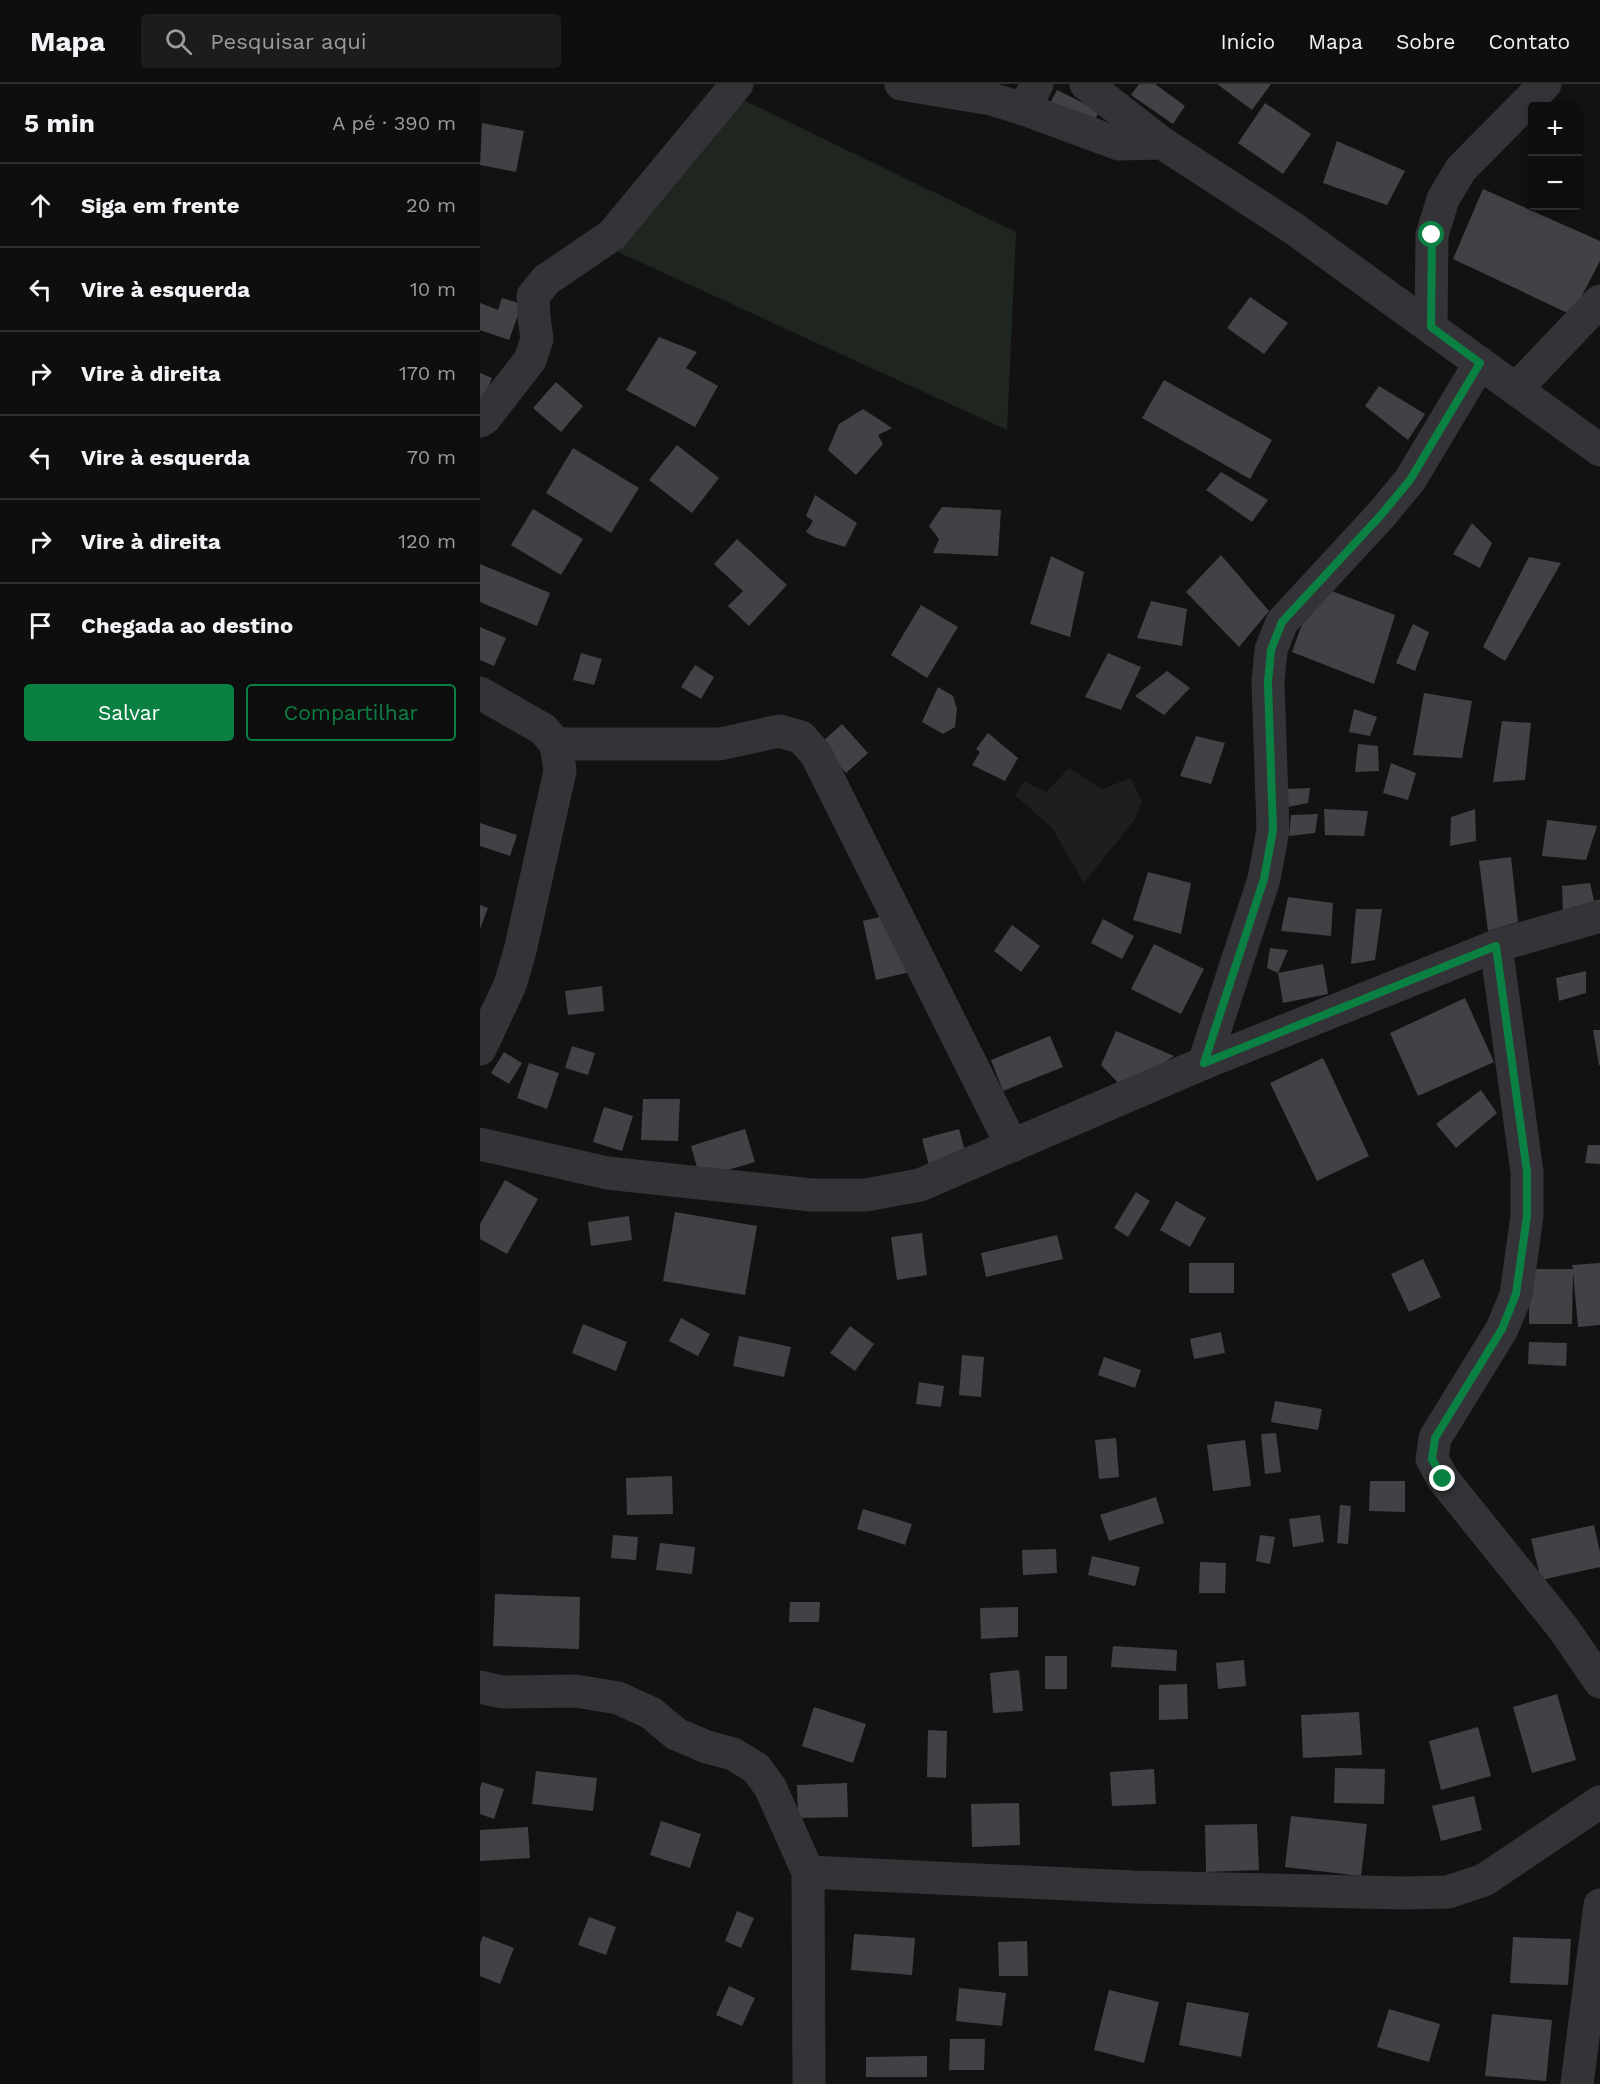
<!DOCTYPE html>
<html lang="pt">
<meta charset="utf-8">
<style>
:root{--surface:#0e0e0e;--page:#1c1c1c;--text:#f1f3f6;--muted:#9b9c9e;--line:#2e2e2e;--accent:#0b8043}
body{margin:0;font-family:"Work Sans",sans-serif;background:var(--page);color:var(--text)}
.controls{position:absolute;right:18px;top:18px;display:grid;overflow:hidden;border-radius:6px;box-shadow:0 3px 9px #0003}
.controls button{width:54px;height:54px;display:grid;place-items:center;padding:0;border:0;border-bottom:2px solid var(--line);background:var(--surface);color:var(--text);font:30px sans-serif}
.stop{position:absolute;width:18px;height:18px;margin:-14px;border:4px solid #0b8043;border-radius:50%;background:#fff}
.stop.end{background:#0b8043;border-color:#fff;box-shadow:0 2px 6px #0008}
.list{margin:0;padding:0;list-style:none}
h2{display:flex;justify-content:space-between;align-items:center;height:78px;margin:0;padding:0 24px;font-size:26px}
h2 small{font-size:20px;font-weight:400;color:var(--muted)}
.list li{display:grid;grid-template-columns:39px 1fr auto;gap:18px;align-items:center;box-sizing:border-box;height:84px;padding:0 24px;border-top:2px solid var(--line)}
.list b{display:block;font-size:22px;white-space:nowrap}
.list em{font-size:20px;font-style:normal;color:var(--muted)}
.actions{display:flex;gap:12px;padding:18px 24px}
.actions a{flex:1;padding:14px 0;border:2px solid var(--accent);border-radius:6px;text-align:center;font-size:21px;color:var(--accent)}
.actions .main{background:var(--accent);color:#fff}
.icon{flex:none;width:33px;height:33px;fill:none;stroke:currentColor;stroke-width:2;stroke-linecap:round;stroke-linejoin:round}
.map{position:relative;flex:none;width:1120px;height:2000px;overflow:hidden}
header{display:flex;align-items:center;gap:36px;box-sizing:border-box;height:84px;padding:0 30px;background:var(--surface);border-bottom:2px solid var(--line)}
header strong{font-size:28px}
nav{display:flex;gap:33px;margin-inline-start:auto;font-size:21px}
.search{width:420px;height:54px;background:var(--page);display:flex;align-items:center;gap:15px;box-sizing:border-box;padding:0 21px;border-radius:6px;color:var(--muted);font-size:22px}
main{display:flex}
aside{flex:1;background:var(--surface)}
.map>svg:first-child{display:block}
.built{fill:#1e1e20}
.green{fill:#1f2620}
.building{fill:#414246}
.lines{fill:none;stroke-linecap:round;stroke-linejoin:round}
.minor{stroke:#343438;stroke-width:33}
.route{stroke:#0b8043;stroke-width:8}
</style>
<header>
<strong>Mapa</strong>
<div class="search"><svg class="icon" aria-label="search" viewBox="0 0 24 24"><circle cx="10" cy="10" r="6"/><path d="M15 15l6 6"/></svg>Pesquisar aqui</div>
<nav><a>Início</a><a>Mapa</a><a>Sobre</a><a>Contato</a></nav>
</header>
<main>
<aside>
<h2>5 min<small>A pé · 390 m</small></h2>
<ul class="list">
<li><svg class="icon" aria-label="ahead" viewBox="0 0 24 24"><path d="M12 20V5M6 11l6-6 6 6"/></svg><div><b>Siga em frente</b></div><em>20 m</em></li>
<li><svg class="icon" aria-label="left" viewBox="0 0 24 24"><path d="M17 20v-9H6M10 6l-5 5 5 5"/></svg><div><b>Vire à esquerda</b></div><em>10 m</em></li>
<li><svg class="icon" aria-label="right" viewBox="0 0 24 24"><path d="M7 20v-9h11M14 6l5 5-5 5"/></svg><div><b>Vire à direita</b></div><em>170 m</em></li>
<li><svg class="icon" aria-label="left" viewBox="0 0 24 24"><path d="M17 20v-9H6M10 6l-5 5 5 5"/></svg><div><b>Vire à esquerda</b></div><em>70 m</em></li>
<li><svg class="icon" aria-label="right" viewBox="0 0 24 24"><path d="M7 20v-9h11M14 6l5 5-5 5"/></svg><div><b>Vire à direita</b></div><em>120 m</em></li>
<li><svg class="icon" aria-label="arrive" viewBox="0 0 24 24"><path d="M6 21V4h12l-3 4 3 4H6"/></svg><div><b>Chegada ao destino</b></div></li>
</ul>
<div class="actions"><a class="main">Salvar</a><a>Compartilhar</a></div>
</aside>
<div class="map">
<svg width="1120" height="2000" viewBox="0 0 1120 2000">
<rect width="100%" height="100%" fill="#121213"/>
<polygon class="built" points="589,684 622,705 651,694 662,718 655,735 604,799 572,744 535,711 544,697 566,708"/>
<polygon class="green" points="249,9 536,148 527,346 138,168"/>
<g class="building">
<polygon points="659,0 675,0 705,22 693,40 651,11"/>
<polygon points="737,0 791,0 772,26"/>
<polygon points="577,6 619,27 611,45 568,23"/>
<polygon points="785,19 831,50 803,90 758,59"/>
<polygon points="2,39 44,47 36,88 0,81"/>
<polygon points="857,57 925,87 907,121 843,99"/>
<polygon points="1003,105 1120,157 1120,177 1092,231 973,175"/>
<polygon points="770,213 808,239 784,270 747,244"/>
<polygon points="22,214 42,220 29,256 0,246 0,219 18,226"/>
<polygon points="179,253 217,268 206,284 238,302 215,343 146,306"/>
<polygon points="0,289 12,294 0,325"/>
<polygon points="684,296 792,356 770,395 662,334"/>
<polygon points="76,298 103,322 81,348 53,324"/>
<polygon points="899,302 945,330 928,356 885,322"/>
<polygon points="383,325 412,344 398,351 403,360 376,391 348,366 359,340"/>
<polygon points="197,361 239,394 212,429 169,396"/>
<polygon points="93,364 159,404 131,449 66,409"/>
<polygon points="741,388 788,416 772,438 726,406"/>
<polygon points="335,411 377,439 365,463 336,454 326,448 333,437 326,432"/>
<polygon points="462,423 521,426 518,472 453,469 459,455 449,442"/>
<polygon points="53,425 103,455 81,491 31,461"/>
<polygon points="992,439 1012,459 1000,484 973,470"/>
<polygon points="257,455 307,501 269,542 248,522 263,507 234,480"/>
<polygon points="741,471 789,527 759,563 706,508"/>
<polygon points="571,472 604,488 590,553 550,540"/>
<polygon points="1049,473 1081,479 1025,577 1003,563"/>
<polygon points="0,480 70,509 57,542 0,518"/>
<polygon points="836,501 915,531 894,600 812,568"/>
<polygon points="671,517 707,525 702,562 657,554"/>
<polygon points="441,521 478,543 447,594 411,571"/>
<polygon points="933,540 949,548 935,587 916,579"/>
<polygon points="0,543 26,554 14,582 0,576"/>
<polygon points="101,569 122,575 114,601 93,596"/>
<polygon points="628,569 661,583 641,626 605,613"/>
<polygon points="215,581 234,593 221,615 201,603"/>
<polygon points="687,587 710,604 684,631 655,612"/>
<polygon points="458,603 473,612 477,625 475,643 463,650 442,638"/>
<polygon points="944,609 992,617 982,674 933,671"/>
<polygon points="874,625 897,633 890,652 869,648"/>
<polygon points="1022,637 1051,639 1045,696 1013,698"/>
<polygon points="362,640 388,669 366,689 340,660"/>
<polygon points="508,649 538,674 525,697 492,681 500,668 496,665"/>
<polygon points="716,652 745,659 731,700 700,692"/>
<polygon points="878,660 898,662 899,687 875,688"/>
<polygon points="911,679 936,689 928,716 903,709"/>
<polygon points="830,704 828,719 808,723 807,705"/>
<polygon points="844,725 888,727 884,752 845,751"/>
<polygon points="995,725 996,757 970,762 971,733"/>
<polygon points="838,730 835,749 809,752 811,731"/>
<polygon points="1067,736 1117,742 1106,776 1062,772"/>
<polygon points="0,739 37,751 30,772 0,762"/>
<polygon points="1031,773 1038,838 1008,847 999,777"/>
<polygon points="668,788 711,799 701,850 653,836"/>
<polygon points="1110,799 1115,821 1083,828 1082,802"/>
<polygon points="808,813 853,819 851,852 801,847"/>
<polygon points="0,821 8,824 0,845"/>
<polygon points="876,825 902,825 895,876 871,880"/>
<polygon points="416,829 430,888 396,896 383,837"/>
<polygon points="623,835 654,852 642,875 611,859"/>
<polygon points="532,841 560,862 541,888 514,867"/>
<polygon points="674,860 724,885 701,930 651,905"/>
<polygon points="790,864 808,866 798,889 787,884"/>
<polygon points="843,880 848,910 803,919 798,889"/>
<polygon points="1106,887 1106,909 1079,917 1076,894"/>
<polygon points="122,902 124,927 88,931 85,907"/>
<polygon points="985,914 1014,978 938,1012 910,949"/>
<polygon points="1113,946 1120,946 1120,981 1119,981"/>
<polygon points="636,947 694,972 644,1005 621,981"/>
<polygon points="570,952 583,983 523,1007 511,976"/>
<polygon points="92,962 115,969 108,991 85,984"/>
<polygon points="24,968 42,979 29,1000 11,989"/>
<polygon points="843,974 889,1072 837,1097 790,999"/>
<polygon points="49,979 79,989 67,1025 37,1014"/>
<polygon points="1001,1006 1017,1029 976,1064 956,1040"/>
<polygon points="163,1015 200,1015 198,1057 161,1056"/>
<polygon points="124,1023 153,1032 142,1067 113,1058"/>
<polygon points="265,1045 275,1078 220,1094 211,1062"/>
<polygon points="479,1045 486,1071 449,1081 442,1055"/>
<polygon points="1108,1061 1120,1061 1120,1080 1105,1079"/>
<polygon points="25,1096 58,1115 27,1170 0,1155 0,1140"/>
<polygon points="656,1108 670,1117 648,1153 634,1144"/>
<polygon points="696,1117 726,1134 710,1163 680,1146"/>
<polygon points="195,1128 277,1142 265,1211 183,1197"/>
<polygon points="149,1132 152,1156 111,1162 108,1138"/>
<polygon points="442,1149 447,1191 417,1196 411,1153"/>
<polygon points="577,1151 583,1175 506,1193 501,1169"/>
<polygon points="943,1175 961,1213 929,1228 911,1190"/>
<rect x="709" y="1179" width="45" height="30"/>
<polygon points="1120,1179 1120,1241 1098,1243 1093,1188 1092,1240 1049,1240 1049,1185 1093,1185 1092,1181"/>
<polygon points="201,1234 230,1250 218,1272 189,1257"/>
<polygon points="103,1240 147,1258 136,1287 92,1269"/>
<polygon points="370,1242 394,1260 375,1287 350,1269"/>
<polygon points="741,1248 745,1269 714,1275 710,1255"/>
<polygon points="259,1252 311,1263 304,1293 253,1282"/>
<polygon points="1049,1258 1087,1259 1086,1282 1048,1280"/>
<polygon points="482,1271 504,1273 501,1313 479,1311"/>
<polygon points="624,1273 661,1286 655,1304 618,1291"/>
<polygon points="439,1298 464,1302 461,1323 436,1320"/>
<polygon points="795,1317 842,1325 838,1346 791,1338"/>
<polygon points="796,1349 801,1388 785,1390 781,1350"/>
<polygon points="636,1354 639,1393 619,1395 615,1356"/>
<polygon points="765,1356 771,1402 733,1407 727,1361"/>
<polygon points="192,1392 193,1430 147,1431 146,1394"/>
<polygon points="890,1397 925,1397 925,1428 889,1427"/>
<polygon points="676,1413 684,1439 629,1457 620,1431"/>
<polygon points="860,1421 871,1422 868,1460 857,1459"/>
<polygon points="383,1425 432,1440 425,1461 377,1445"/>
<polygon points="840,1431 844,1458 813,1463 809,1435"/>
<polygon points="1114,1441 1120,1468 1120,1483 1061,1496 1051,1455"/>
<polygon points="133,1451 158,1453 156,1476 131,1474"/>
<polygon points="780,1451 795,1453 790,1480 776,1477"/>
<polygon points="180,1459 215,1463 212,1490 176,1486"/>
<polygon points="576,1465 577,1489 543,1491 542,1466"/>
<polygon points="612,1472 660,1483 655,1502 608,1491"/>
<polygon points="720,1478 746,1479 745,1509 719,1509"/>
<polygon points="15,1510 100,1513 99,1565 13,1562"/>
<polygon points="310,1518 340,1518 339,1538 309,1538"/>
<polygon points="538,1523 538,1553 501,1555 500,1524"/>
<polygon points="633,1562 697,1566 696,1587 631,1583"/>
<rect x="565" y="1572" width="22" height="33"/>
<polygon points="764,1576 766,1602 738,1605 736,1579"/>
<polygon points="539,1586 543,1627 513,1629 510,1589"/>
<polygon points="707,1600 708,1635 679,1636 679,1601"/>
<polygon points="1077,1610 1096,1676 1052,1689 1033,1623"/>
<polygon points="334,1623 386,1640 373,1679 322,1662"/>
<polygon points="879,1628 882,1671 823,1674 821,1631"/>
<polygon points="998,1643 1011,1692 961,1706 949,1657"/>
<polygon points="448,1646 467,1647 466,1694 447,1693"/>
<polygon points="855,1684 905,1685 904,1720 854,1719"/>
<polygon points="674,1685 676,1720 632,1722 630,1688"/>
<polygon points="56,1687 117,1694 113,1727 52,1720"/>
<polygon points="2,1698 24,1705 14,1735 0,1730 0,1704"/>
<polygon points="367,1699 368,1733 318,1734 317,1701"/>
<polygon points="994,1712 1002,1746 961,1757 952,1722"/>
<polygon points="539,1719 540,1761 492,1763 491,1720"/>
<polygon points="811,1732 887,1740 881,1792 805,1783"/>
<polygon points="181,1737 221,1750 210,1784 170,1771"/>
<polygon points="777,1740 779,1786 726,1788 725,1741"/>
<polygon points="48,1743 50,1774 0,1777 0,1746"/>
<polygon points="257,1827 274,1834 261,1864 245,1857"/>
<polygon points="109,1833 136,1843 126,1871 98,1861"/>
<polygon points="374,1850 435,1854 432,1891 371,1886"/>
<polygon points="3,1852 34,1864 20,1900 0,1892 0,1860"/>
<polygon points="1033,1853 1091,1855 1088,1901 1030,1899"/>
<polygon points="547,1857 548,1892 519,1892 518,1858"/>
<polygon points="249,1902 275,1914 262,1942 236,1931"/>
<polygon points="479,1904 526,1909 522,1942 476,1937"/>
<polygon points="629,1906 679,1918 664,1979 614,1966"/>
<polygon points="707,1918 769,1929 761,1973 699,1961"/>
<polygon points="909,1925 960,1940 949,1978 897,1963"/>
<polygon points="1012,1930 1072,1936 1066,1997 1005,1992"/>
<polygon points="470,1955 505,1955 504,1986 469,1986"/>
<polygon points="447,1972 447,1993 386,1993 386,1973"/>
</g>
<g class="lines">
<g class="minor">
<polyline points="421,0 511,15 544,25 639,60 682,59"/>
<polyline points="606,0 682,59 813,144 1120,366"/>
<polyline points="544,25 557,0"/>
<polyline points="951,243 952,151 963,115 981,85 1065,0"/>
<polyline points="1036,305 1120,217"/>
<polyline points="0,337 5,334 50,276 57,255 54,233 53,212 66,196 132,151 257,0"/>
<polyline points="0,609 63,645 76,660 80,687 40,867 30,901 0,965"/>
<polyline points="76,660 240,660 299,647 321,653 336,670 532,1062"/>
<polyline points="1016,862 1047,1088 1047,1132 1036,1211 1022,1245 955,1354 952,1375 963,1395 1083,1544 1120,1598"/>
<polyline points="724,979 784,795 793,746 788,598 791,566 802,538 901,431 930,396 1000,279"/>
<polyline points="0,1060 127,1089 331,1111 386,1111 440,1101 724,979 1016,862 1120,832"/>
<polyline points="0,1603 22,1608 96,1607 138,1614 171,1629 196,1650 227,1663 253,1670 276,1684 290,1703 328,1788 329,2000"/>
<polyline points="328,1788 653,1803 925,1809 968,1808 1004,1796 1120,1718"/>
<polyline points="1097,2000 1120,1821"/>
</g>
</g>
<g class="lines">
<polyline class="route" points="952,151 951,243 1000,279 930,396 901,431 802,538 791,566 788,598 793,746 784,795 724,979 1016,862 1047,1088 1047,1132 1036,1210 1022,1245 955,1354 952,1375 963,1395"/>
</g>
</svg>
<div class="controls">
<button>+</button>
<button>−</button>
</div>
<div class="stop" style="left:952px;top:151px"></div>
<div class="stop end" style="left:963px;top:1395px"></div>
</div>
</main>
